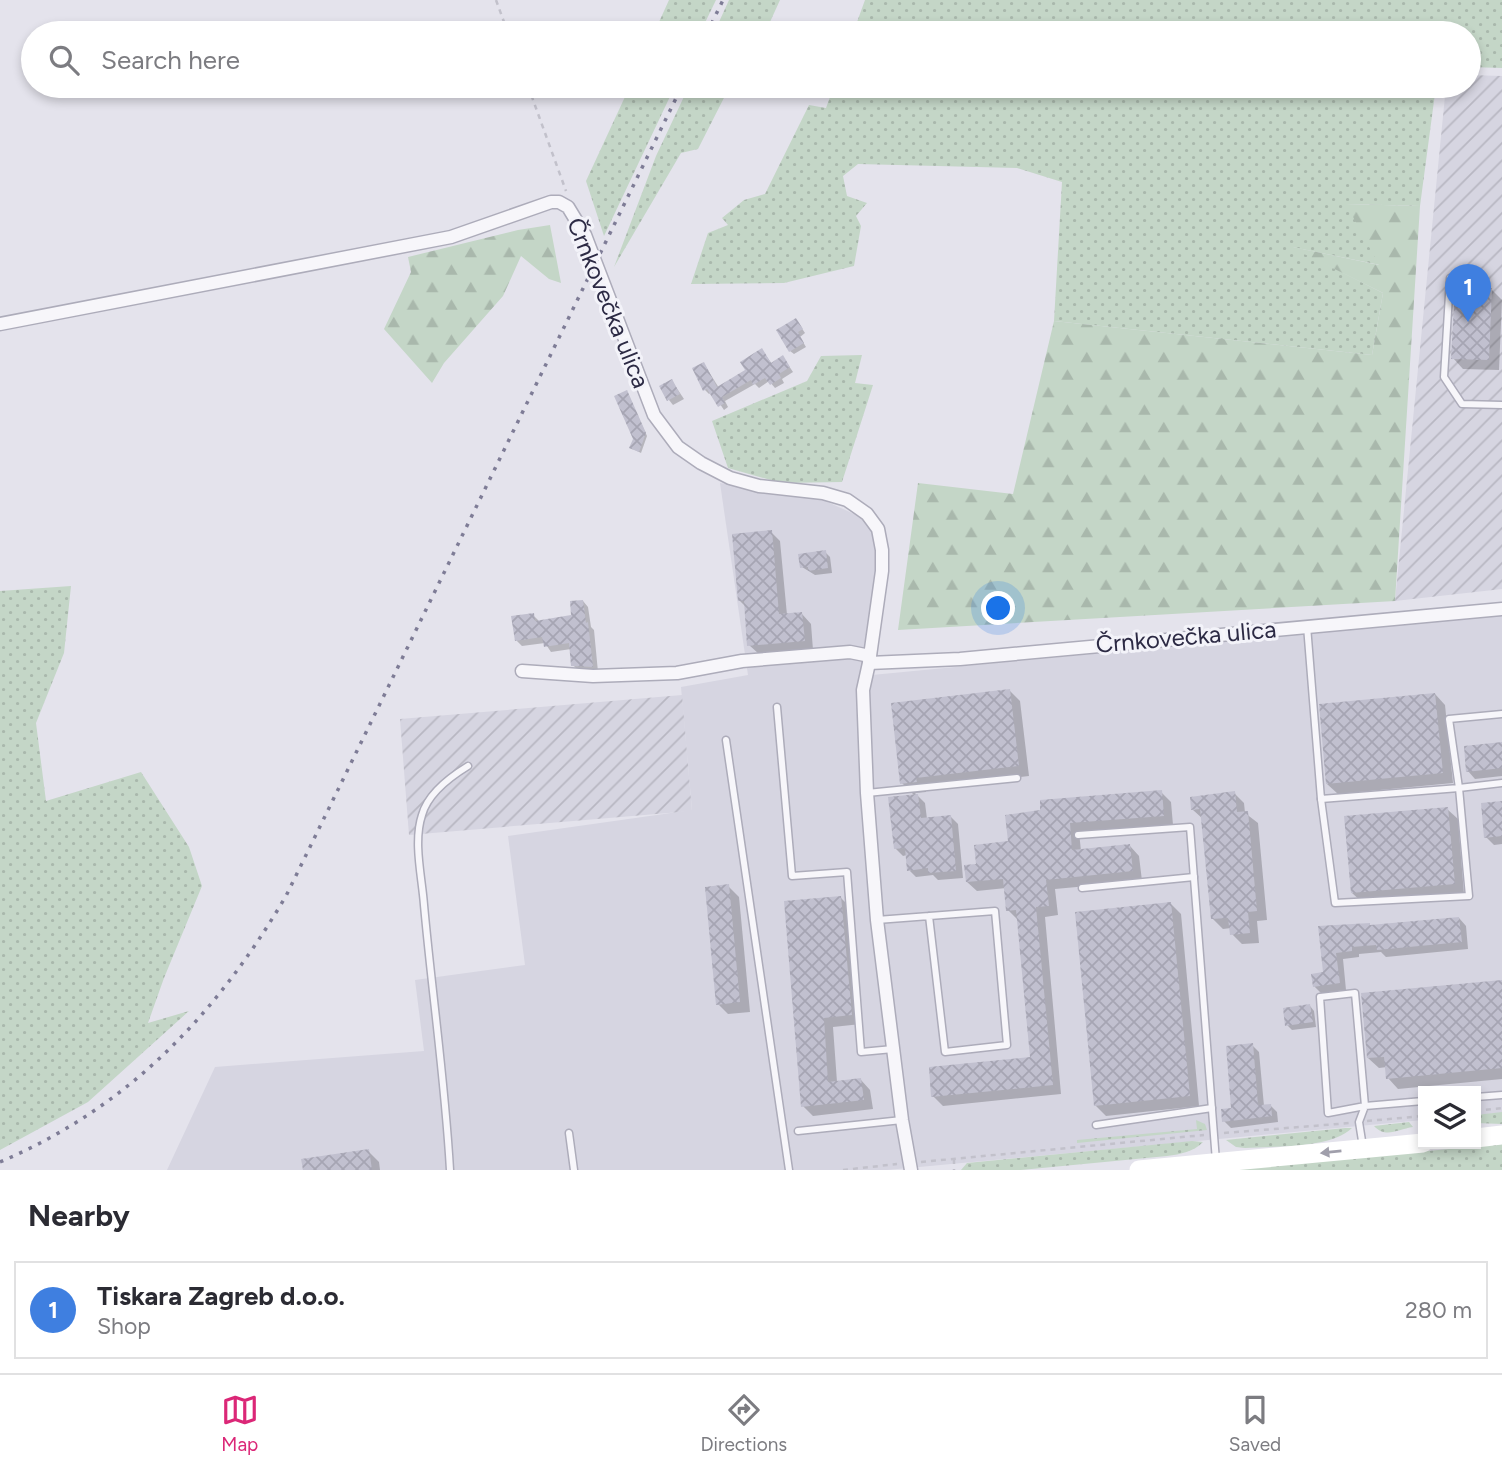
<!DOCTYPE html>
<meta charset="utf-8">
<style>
:root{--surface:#fff;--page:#f7f7f7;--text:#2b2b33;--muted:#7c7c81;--line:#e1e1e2;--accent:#db2777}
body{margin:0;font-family:Figtree,sans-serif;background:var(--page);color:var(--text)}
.controls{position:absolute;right:21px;bottom:21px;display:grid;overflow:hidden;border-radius:0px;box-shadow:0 4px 10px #0003}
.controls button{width:63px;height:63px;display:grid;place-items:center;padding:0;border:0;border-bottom:2px solid var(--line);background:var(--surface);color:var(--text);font:35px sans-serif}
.you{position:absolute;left:999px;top:609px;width:24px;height:24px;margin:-18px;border:5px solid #fff;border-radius:50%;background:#1a73e8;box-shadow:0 0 0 10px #1a73e833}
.badge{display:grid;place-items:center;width:46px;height:46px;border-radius:50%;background:var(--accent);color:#fff;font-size:23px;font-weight:700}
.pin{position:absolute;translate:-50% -58px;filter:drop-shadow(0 2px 4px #0008)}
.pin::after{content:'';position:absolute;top:37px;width:24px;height:21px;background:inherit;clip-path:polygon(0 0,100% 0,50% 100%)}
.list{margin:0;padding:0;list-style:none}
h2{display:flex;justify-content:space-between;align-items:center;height:91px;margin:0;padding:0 28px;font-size:30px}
h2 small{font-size:23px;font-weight:400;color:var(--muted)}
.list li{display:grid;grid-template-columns:46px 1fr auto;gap:21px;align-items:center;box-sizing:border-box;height:98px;margin:0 14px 14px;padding:0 14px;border:2px solid var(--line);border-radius:0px}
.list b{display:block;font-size:26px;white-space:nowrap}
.list p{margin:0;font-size:23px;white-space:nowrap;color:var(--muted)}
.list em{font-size:23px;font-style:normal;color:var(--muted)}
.icon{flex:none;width:38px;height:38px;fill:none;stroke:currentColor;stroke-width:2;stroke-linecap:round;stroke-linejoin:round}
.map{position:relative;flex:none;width:1502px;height:1170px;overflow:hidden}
.search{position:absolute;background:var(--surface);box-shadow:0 4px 10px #0003;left:21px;right:21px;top:21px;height:77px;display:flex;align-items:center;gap:18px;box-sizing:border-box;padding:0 24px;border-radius:38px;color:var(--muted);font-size:26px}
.sheet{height:203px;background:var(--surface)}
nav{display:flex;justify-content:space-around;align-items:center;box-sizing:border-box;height:98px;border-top:2px solid var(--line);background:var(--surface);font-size:19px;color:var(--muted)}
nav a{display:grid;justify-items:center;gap:4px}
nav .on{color:var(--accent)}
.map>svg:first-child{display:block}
.built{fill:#d6d5e1}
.industrial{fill:url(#industrial-furrows)}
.grass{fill:url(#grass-dots)}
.forest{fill:url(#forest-firs)}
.shadow{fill:#0003}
.building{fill:url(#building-cross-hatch)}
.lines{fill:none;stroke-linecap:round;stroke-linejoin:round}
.service-casing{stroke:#adacba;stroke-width:9}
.minor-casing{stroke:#adacba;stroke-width:15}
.path{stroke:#c2c1cb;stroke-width:2.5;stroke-dasharray:5 5;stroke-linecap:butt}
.service{stroke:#f7f6fa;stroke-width:6}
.minor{stroke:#f7f6fa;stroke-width:12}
.secondary{stroke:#fff;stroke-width:19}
.rail{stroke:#7e7c96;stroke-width:3.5;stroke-dasharray:3.5 7;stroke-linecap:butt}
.oneway{fill:#a09fab}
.labels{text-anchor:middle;stroke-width:6;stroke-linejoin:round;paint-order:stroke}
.street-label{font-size:24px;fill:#2c2a44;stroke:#f3f3f9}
</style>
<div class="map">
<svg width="1502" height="1170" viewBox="0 0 1502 1170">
<defs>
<pattern id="industrial-furrows" width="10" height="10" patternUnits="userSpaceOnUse" patternTransform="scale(1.75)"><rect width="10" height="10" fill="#d6d5e1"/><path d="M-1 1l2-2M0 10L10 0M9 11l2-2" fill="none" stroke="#b8b7c2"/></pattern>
<pattern id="grass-dots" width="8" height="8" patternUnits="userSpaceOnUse" patternTransform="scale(1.75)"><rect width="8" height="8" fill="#c4d6c7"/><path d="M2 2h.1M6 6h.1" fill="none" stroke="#a9b8ac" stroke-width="1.8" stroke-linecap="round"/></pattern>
<pattern id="forest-firs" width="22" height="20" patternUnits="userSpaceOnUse" patternTransform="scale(1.75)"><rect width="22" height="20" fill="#c4d6c7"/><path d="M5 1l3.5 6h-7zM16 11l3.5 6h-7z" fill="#a9b8ac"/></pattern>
<pattern id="building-cross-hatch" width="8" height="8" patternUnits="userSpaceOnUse" patternTransform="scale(1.75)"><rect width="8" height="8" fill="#c1c0cf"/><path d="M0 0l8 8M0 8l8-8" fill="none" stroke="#a6a5b3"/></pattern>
</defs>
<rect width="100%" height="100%" fill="#e4e3ec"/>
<polygon class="built" points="720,483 823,500 861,517 875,536 879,560 872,675 1502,615 1502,1113 1476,1115 1476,1091 1423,1091 1423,1120 887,1170 167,1170 215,1067 424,1051 415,980 525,965 508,836 692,810 681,687 748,675"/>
<g class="industrial">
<polygon points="1469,75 1502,76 1502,589 1395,601 1446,86 1469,86"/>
<polygon points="682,695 692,811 409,835 400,719"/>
</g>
<g class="grass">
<polygon points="669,0 716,0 700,33 654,33"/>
<polygon points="729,0 780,0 765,33 714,33"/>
<polygon points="865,0 1502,0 1502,68 1469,67 1469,33 853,33"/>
<polygon points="630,86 675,86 604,236 586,181"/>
<polygon points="689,86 730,86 698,149 681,153 614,267 656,156"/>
<polygon points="834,86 1436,86 1420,206 1347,204 1380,265 1292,247 1383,293 1372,355 1054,321 1062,182 1017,168 858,164 843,176 847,196 867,203 856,216 861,226 854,266 784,283 691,284 708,233 728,225 722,218 744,200 765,194 809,105 826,108"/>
<polygon points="862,355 855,383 873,385 842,482 781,483 728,468 712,421 807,381 821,356"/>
<polygon points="71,586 64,653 36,723 46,801 141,772 189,847 202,886 164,978 148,1023 189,1011 88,1102 0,1150 0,591"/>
<polygon points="1502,1112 1502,1124 1476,1123 1476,1115"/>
<polygon points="1196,1120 1205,1124 1207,1130 1077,1143 1077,1140 1197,1129"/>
<path d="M1409 1122 1413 1127C1398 1129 1386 1139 1374 1126Z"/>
<path d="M1345 1128H1352C1331 1149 1274 1146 1245 1148L1236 1147 1226 1140Z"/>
<path d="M1192 1141 1203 1142C1193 1152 1181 1154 1167 1156L1021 1170H961L967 1163Z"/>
<polygon points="1502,1144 1502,1170 1224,1170"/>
</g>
<g class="forest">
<polygon points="1346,204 1420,206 1395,601 898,630 918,483 1013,494 1054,321 1372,355 1383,293 1288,246 1379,265"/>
<polygon points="550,225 561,283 549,279 521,256 503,296 444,363 432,383 384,329 411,272 408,257 518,230"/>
</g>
<g class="shadow">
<polygon points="1491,289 1502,300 1499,370 1463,369 1453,358"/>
<polygon points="799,324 805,333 800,337 806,347 794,354 790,351"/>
<polygon points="762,350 772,364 783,357 793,372 782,379 784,383 775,388 769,381 759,388 755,384 725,401 728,407 724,410 712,392 709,394 705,390 704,364 719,388 747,371"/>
<polygon points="672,381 684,399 673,405 669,400"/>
<polygon points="627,392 647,436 641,453 631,448 635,439"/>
<polygon points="771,532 780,541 787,615 802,614 811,624 813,650 759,654 749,645 746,607 740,601"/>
<polygon points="825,552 830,557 832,573 815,575 802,567"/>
<polygon points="583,601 588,607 591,627 594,630 598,672 579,671 573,665 571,649 551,652 545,643 522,646 516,640 533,615 540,622 573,617"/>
<polygon points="1010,691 1020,701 1029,776 926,788 926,792 915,793 925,803 927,819 950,816 958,824 963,878 938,880 933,875 916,877 909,870 907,855 903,856 895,848 915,796 902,783"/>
<polygon points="1435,694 1445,705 1453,783 1338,794 1327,784"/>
<polygon points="1502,743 1502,776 1475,779 1468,771"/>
<polygon points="1161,792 1171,802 1173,825 1079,832 1081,851 1130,846 1139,856 1142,881 1055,889 1058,915 1045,917 1061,1094 943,1106 933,1096 1032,1059 1018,920 1008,910 1006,888 977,891 967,882 978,865 1010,842"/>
<polygon points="1234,793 1244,803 1245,813 1258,823 1267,920 1257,921 1259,943 1242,944 1232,934 1231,928 1223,929 1212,918 1203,819 1193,810"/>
<polygon points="1502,803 1502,844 1494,845 1486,837"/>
<polygon points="1447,809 1458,819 1464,894 1363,903 1352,893"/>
<polygon points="728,886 739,897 750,1012 728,1014 718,1004"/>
<polygon points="840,897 850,907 861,1024 833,1027 837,1082 861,1080 870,1090 873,1109 813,1116 803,1106"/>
<polygon points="1171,904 1181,914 1199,1106 1106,1116 1095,1105"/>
<polygon points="1459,918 1466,926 1468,949 1386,957 1381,952 1359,954 1359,957 1343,959 1346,990 1321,993 1314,986 1325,974 1320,927 1369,924 1372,927"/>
<polygon points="1502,982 1502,1079 1398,1089 1388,1078 1387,1067 1379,1068 1368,1058"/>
<polygon points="1310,1006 1314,1011 1316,1027 1292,1030 1287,1025"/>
<polygon points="1252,1045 1259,1052 1264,1106 1270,1105 1277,1112 1278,1122 1231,1128 1224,1121 1233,1110"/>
<polygon points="368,1151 379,1162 380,1170 305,1170"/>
</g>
<g class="building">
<polygon points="1455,287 1492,288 1489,360 1451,359"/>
<polygon points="796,318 803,329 798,332 804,343 789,352 776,330"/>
<polygon points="762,348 771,363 783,355 790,367 779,374 781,378 770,385 765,378 753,385 751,380 722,397 725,403 718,407 707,389 703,391 692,368 704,362 717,387 745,370 740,362"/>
<polygon points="672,379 680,394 667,401 659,386"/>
<polygon points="627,390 646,433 639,452 629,448 633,439 614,396"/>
<polygon points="772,530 779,614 802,612 805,641 747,646 744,601 738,601 732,534"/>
<polygon points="826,550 828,568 808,571 808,567 800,568 798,554"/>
<polygon points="583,600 586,623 588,622 593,667 571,666 569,643 544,647 542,637 515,641 511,616 534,613 535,621 571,615 570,601"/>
<polygon points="1010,689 1019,766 916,778 917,782 900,784 891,703"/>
<polygon points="1435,693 1443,773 1326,784 1319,704"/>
<polygon points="1502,742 1502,768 1466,772 1464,746"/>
<polygon points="1162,790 1164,816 1070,823 1072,850 1130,844 1133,871 1046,880 1049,906 1036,907 1053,1085 931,1097 929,1067 1030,1057 1016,910 1006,911 1003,879 966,882 964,865 976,864 974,845 1008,841 1005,815 1040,810 1040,800"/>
<polygon points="1235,791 1237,812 1248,811 1257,911 1248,912 1250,933 1230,935 1228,918 1211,919 1200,809 1191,810 1190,797"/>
<polygon points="918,794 921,818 951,815 956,871 928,873 928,868 907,871 905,848 894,849 888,797"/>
<polygon points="1502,801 1502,836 1484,838 1481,803"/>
<polygon points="1448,807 1455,884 1351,893 1344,816"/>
<polygon points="729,884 740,1002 716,1005 705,887"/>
<polygon points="841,896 852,1015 824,1018 828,1082 861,1078 864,1100 801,1107 784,901"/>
<polygon points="1171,902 1190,1096 1094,1106 1075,912"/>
<polygon points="1459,917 1462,942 1377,950 1376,945 1352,947 1352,951 1336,953 1340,983 1313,987 1311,974 1323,972 1318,926 1370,923 1370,925"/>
<polygon points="1502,980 1502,1068 1386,1079 1384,1057 1367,1058 1361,993"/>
<polygon points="1310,1004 1313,1022 1285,1026 1283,1008"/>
<polygon points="1253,1043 1258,1105 1271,1104 1272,1116 1222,1122 1221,1109 1231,1108 1226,1046"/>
<polygon points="369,1149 372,1170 303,1170 301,1159"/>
</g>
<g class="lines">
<defs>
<g id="service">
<polyline points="1450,278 1444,377 1462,404 1502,405"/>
<polyline points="1307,626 1321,799 1459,788 1449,719 1502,714"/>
<polyline points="777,707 792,876 847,872 861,1052 893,1049"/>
<polyline points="726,740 789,1170"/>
<polyline points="867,793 1017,778"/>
<polyline points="1321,799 1335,903 1469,896 1459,788 1502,783"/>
<polyline points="1078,835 1190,827 1216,1161"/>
<polyline points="1082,888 1194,877"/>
<polyline points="877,920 995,911 1007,1045 945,1052 929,916"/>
<polyline points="1476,1097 1502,1095"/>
<polyline points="1096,1125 1212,1108"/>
<polyline points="798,1131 902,1120"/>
<polyline points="569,1133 574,1170"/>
<polyline points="1363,1147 1359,1122 1365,1106 1355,993 1320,997 1328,1113 1365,1106 1423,1101"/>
<path d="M450 1170C445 1081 432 993 424 905 422 877 413 842 422 815 428 793 450 777 468 766"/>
</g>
<g id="minor">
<polyline points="0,324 451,237 551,202 559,202 568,207 585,235 654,415 678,447 701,463 730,478 759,486 823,493 847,500 867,514 878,529 882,550 882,571 869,663 863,690 867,793 877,920 902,1120 911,1170"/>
<polyline points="869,663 960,659 1502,609"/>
<polyline points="522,671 593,676 677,673 742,661 850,652 870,656"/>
</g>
</defs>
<use href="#service" class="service-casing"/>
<use href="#minor" class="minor-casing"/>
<g class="path">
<polyline points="496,0 508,33"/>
<polyline points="528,86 566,191"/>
<polyline points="1476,1111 1502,1108"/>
<polyline points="1367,1121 1423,1116"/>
<polyline points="1224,1133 1350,1123"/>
<polyline points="954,1159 954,1170"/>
<polyline points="921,1162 1204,1135"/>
<polyline points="843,1170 897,1164"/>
</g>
<use href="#service" class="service"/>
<use href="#minor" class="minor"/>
<g class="secondary">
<polyline points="1476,1138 1502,1135"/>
<polyline points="1139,1170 1423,1143"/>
</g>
<g class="rail">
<polyline points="707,33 723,0"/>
<path d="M0 1162C129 1107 216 1015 286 896L682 86"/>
</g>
</g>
<defs><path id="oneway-solid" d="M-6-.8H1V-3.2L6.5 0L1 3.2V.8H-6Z" transform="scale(1.75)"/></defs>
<use class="oneway" href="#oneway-solid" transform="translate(1331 1152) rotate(174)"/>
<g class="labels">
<g class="street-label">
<text transform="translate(608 303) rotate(68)" y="8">Črnkovečka ulica</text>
<text transform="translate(1186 637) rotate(-5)" y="8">Črnkovečka ulica</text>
</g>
</g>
</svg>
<div class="controls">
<button><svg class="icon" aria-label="layers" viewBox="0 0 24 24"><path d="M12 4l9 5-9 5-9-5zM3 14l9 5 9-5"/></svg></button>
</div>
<div class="you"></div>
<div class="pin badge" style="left:1468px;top:322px;background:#3f7fe0">1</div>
<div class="search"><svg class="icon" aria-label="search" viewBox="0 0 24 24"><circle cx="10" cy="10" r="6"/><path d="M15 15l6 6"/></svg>Search here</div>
</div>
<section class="sheet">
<h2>Nearby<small></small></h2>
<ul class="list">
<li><span class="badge" style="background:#3f7fe0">1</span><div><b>Tiskara Zagreb d.o.o.</b><p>Shop</p></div><em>280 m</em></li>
</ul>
</section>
<nav>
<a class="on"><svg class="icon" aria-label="map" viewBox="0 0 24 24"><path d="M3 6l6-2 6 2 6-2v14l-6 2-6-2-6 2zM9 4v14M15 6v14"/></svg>Map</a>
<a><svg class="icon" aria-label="directions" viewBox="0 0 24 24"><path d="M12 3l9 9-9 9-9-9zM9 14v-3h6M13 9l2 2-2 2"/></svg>Directions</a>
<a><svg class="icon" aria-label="saved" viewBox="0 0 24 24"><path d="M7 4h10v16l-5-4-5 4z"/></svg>Saved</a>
</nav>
